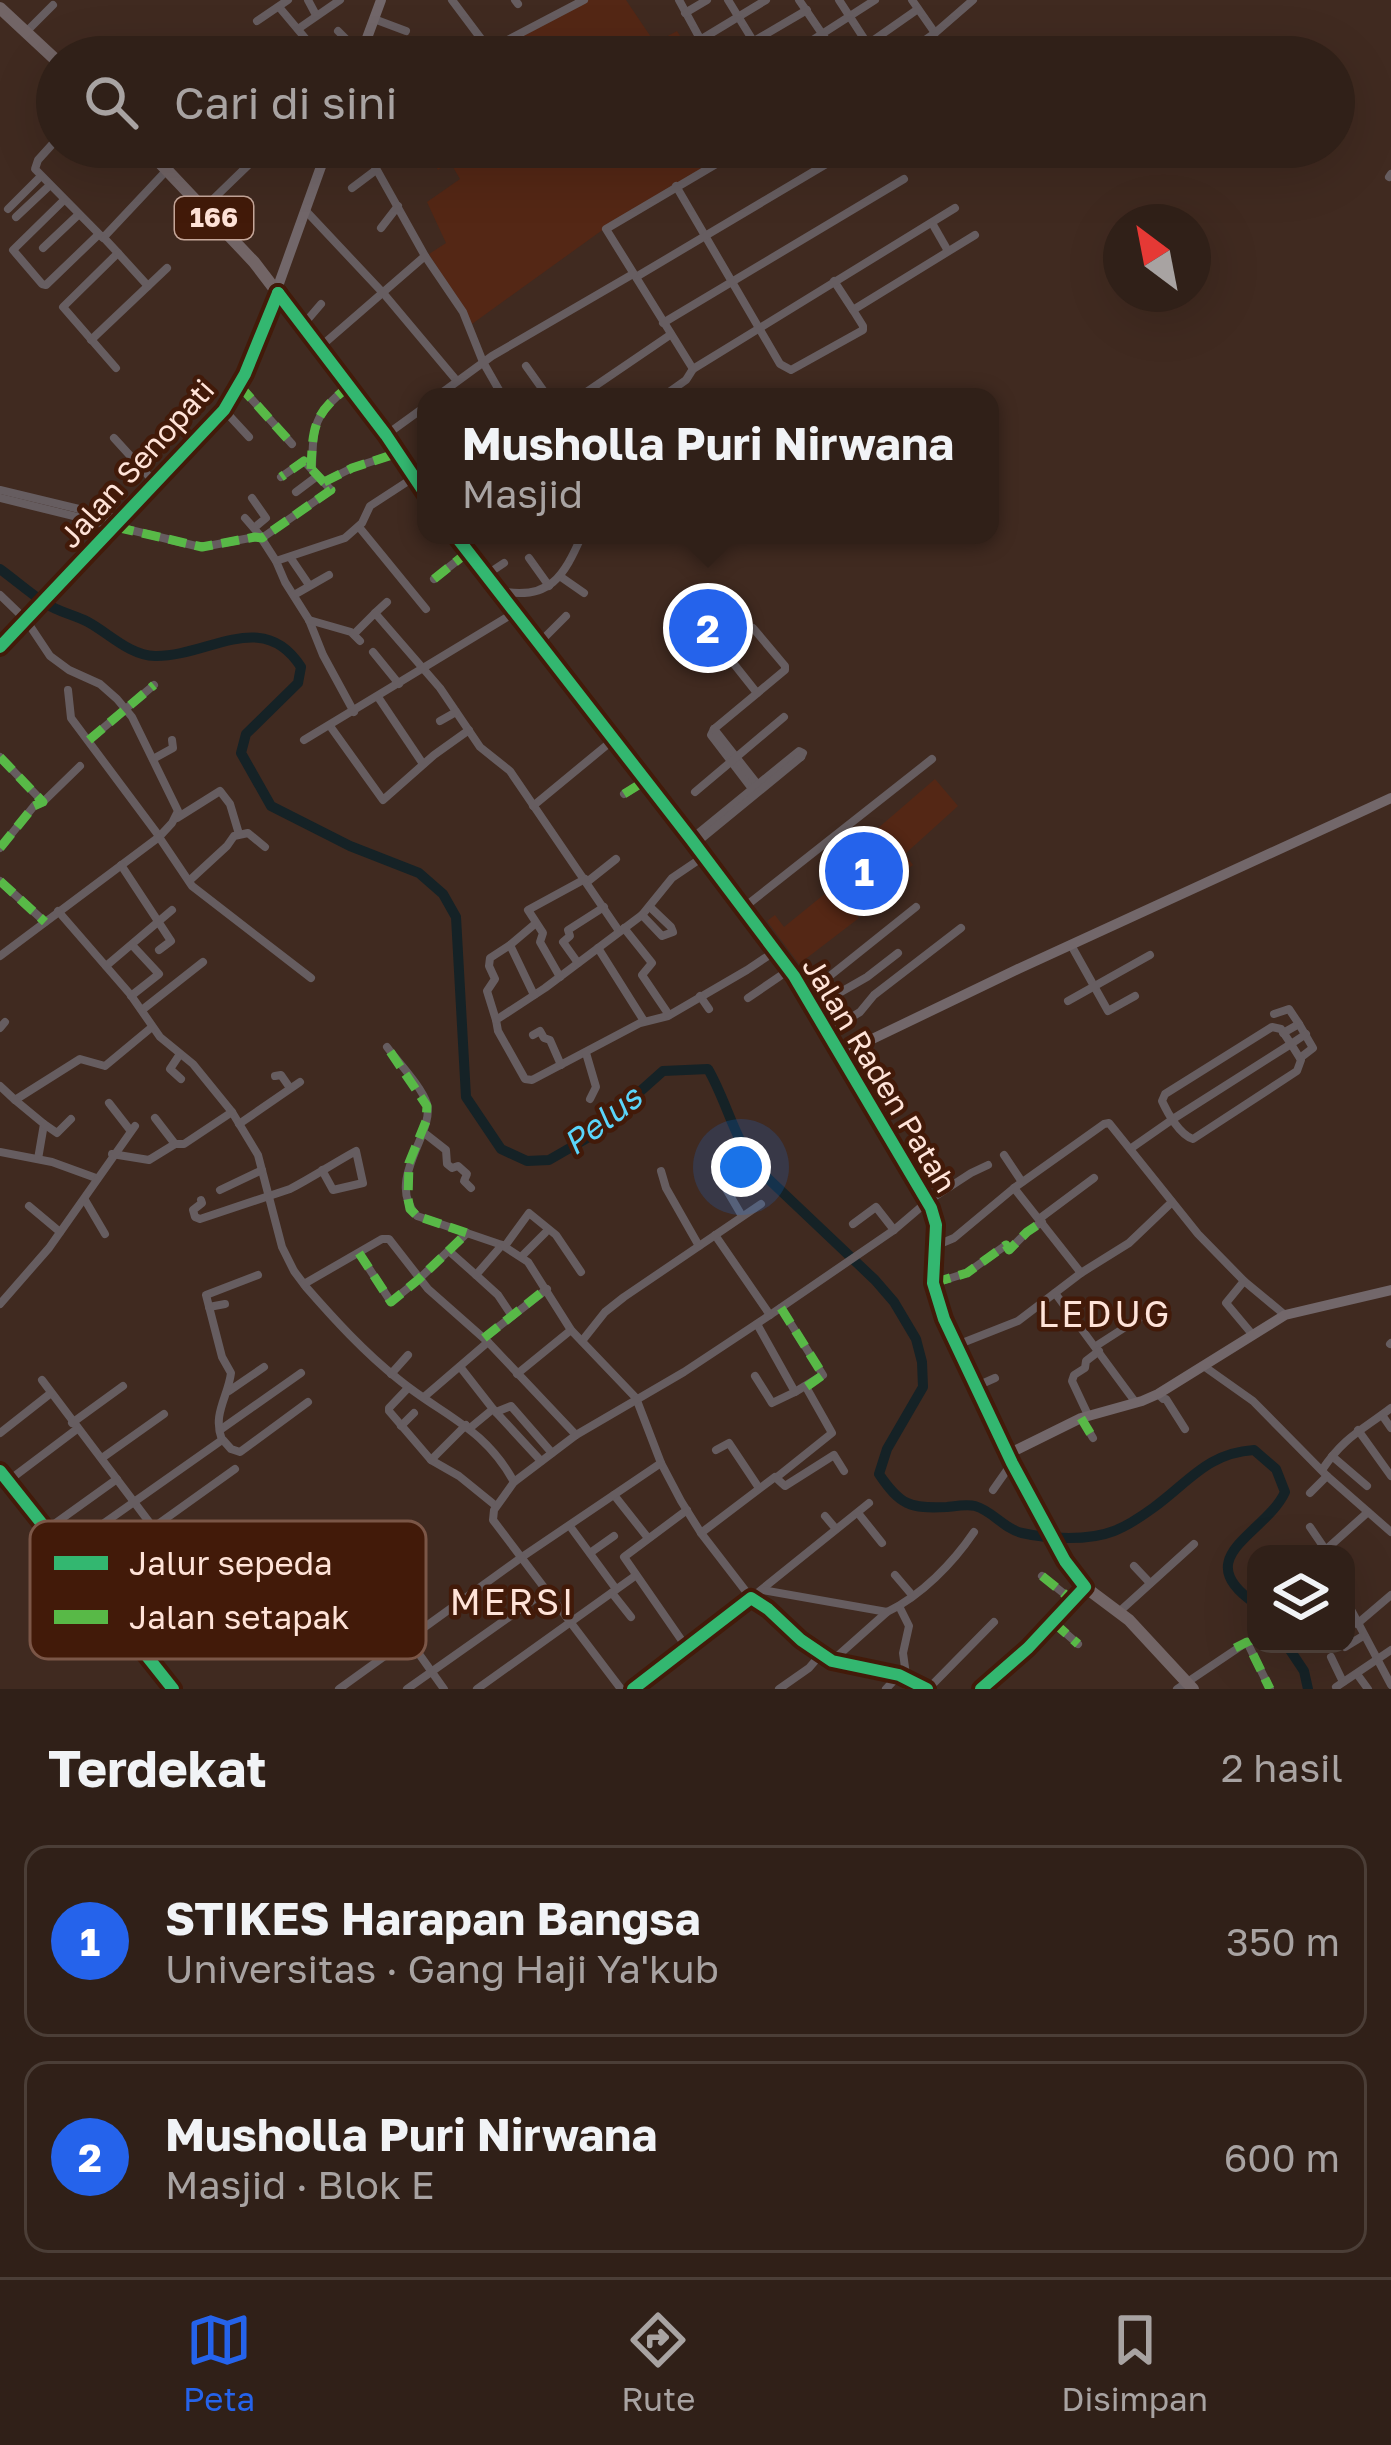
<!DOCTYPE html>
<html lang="id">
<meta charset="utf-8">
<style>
:root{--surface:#302018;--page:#382821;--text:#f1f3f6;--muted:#a8a3a2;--line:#4b3e37;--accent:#2563eb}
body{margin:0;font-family:"Golos Text",sans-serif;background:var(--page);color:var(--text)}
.controls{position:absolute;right:36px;bottom:36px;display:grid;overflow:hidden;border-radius:24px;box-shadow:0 12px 48px #0002}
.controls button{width:108px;height:108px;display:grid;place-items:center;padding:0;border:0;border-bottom:3px solid var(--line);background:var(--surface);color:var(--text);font:60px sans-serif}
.compass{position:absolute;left:1103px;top:204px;width:108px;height:108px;border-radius:50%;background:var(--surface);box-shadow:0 12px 48px #0002;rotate:328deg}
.you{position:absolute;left:741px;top:1167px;width:42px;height:42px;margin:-30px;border:9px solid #fff;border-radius:50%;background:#1a73e8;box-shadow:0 0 0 18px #1a73e833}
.badge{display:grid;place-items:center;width:78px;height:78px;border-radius:50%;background:var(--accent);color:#fff;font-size:39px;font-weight:700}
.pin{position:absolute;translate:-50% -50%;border:6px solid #fff;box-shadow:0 3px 12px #0006}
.popup{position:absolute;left:417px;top:388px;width:582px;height:156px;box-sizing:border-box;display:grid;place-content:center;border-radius:24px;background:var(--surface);filter:drop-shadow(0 3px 9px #0005);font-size:39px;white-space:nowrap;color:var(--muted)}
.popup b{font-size:45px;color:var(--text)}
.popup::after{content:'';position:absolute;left:50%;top:100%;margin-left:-24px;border:24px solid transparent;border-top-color:var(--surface)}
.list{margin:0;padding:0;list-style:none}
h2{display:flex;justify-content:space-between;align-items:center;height:156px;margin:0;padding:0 48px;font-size:51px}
h2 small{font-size:39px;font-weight:400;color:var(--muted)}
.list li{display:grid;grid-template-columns:78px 1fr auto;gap:36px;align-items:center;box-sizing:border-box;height:192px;margin:0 24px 24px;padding:0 24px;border:3px solid var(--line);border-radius:24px}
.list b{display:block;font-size:45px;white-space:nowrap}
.list p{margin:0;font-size:39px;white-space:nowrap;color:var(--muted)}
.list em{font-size:39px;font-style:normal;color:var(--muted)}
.icon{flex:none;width:66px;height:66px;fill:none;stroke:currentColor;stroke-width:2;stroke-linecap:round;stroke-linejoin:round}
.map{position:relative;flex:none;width:1391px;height:1689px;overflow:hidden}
.search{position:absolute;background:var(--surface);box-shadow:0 12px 48px #0002;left:36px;right:36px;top:36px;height:132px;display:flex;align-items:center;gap:30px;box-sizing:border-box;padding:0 42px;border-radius:66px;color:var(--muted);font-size:45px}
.sheet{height:588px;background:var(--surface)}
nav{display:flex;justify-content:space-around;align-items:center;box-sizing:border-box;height:168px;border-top:3px solid var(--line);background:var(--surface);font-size:33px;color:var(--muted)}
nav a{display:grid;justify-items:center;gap:6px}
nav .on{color:var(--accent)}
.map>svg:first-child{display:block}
.built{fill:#542715}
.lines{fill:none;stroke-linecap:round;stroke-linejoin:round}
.river{stroke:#152226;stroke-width:10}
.street{stroke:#665d60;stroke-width:8}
.secondary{stroke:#72676a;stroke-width:10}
.primary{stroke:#726566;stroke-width:12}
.quiet{stroke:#58b947;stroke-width:9;stroke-dasharray:18 9;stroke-linecap:butt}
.cycleway-casing{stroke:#421a09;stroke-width:20}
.cycleway{stroke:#33b770;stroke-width:12}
.labels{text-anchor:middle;stroke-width:9;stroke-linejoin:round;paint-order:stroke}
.shield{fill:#421a09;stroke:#c6a79a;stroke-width:3}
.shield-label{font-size:27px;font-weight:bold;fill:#ffe3d8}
.street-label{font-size:30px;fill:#ffe3d8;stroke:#421a09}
.water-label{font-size:33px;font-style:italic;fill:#5ad5fb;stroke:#421a09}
.quarter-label{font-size:36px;letter-spacing:3px;fill:#ffe3d8;stroke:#421a09}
.key{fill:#421a09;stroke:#7b5647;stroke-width:3}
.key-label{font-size:33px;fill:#ffe3d8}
</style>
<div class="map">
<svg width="1391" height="1689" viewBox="0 0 1391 1689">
<rect width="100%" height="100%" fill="#402a20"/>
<g class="built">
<polygon points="587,0 626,0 655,43 677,31 693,57 479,57"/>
<polygon points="424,147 715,147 722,159 601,231 472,324 429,254 446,243 427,202 460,179 450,162 438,170"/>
<polygon points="935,779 958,806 905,854 913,865 909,868 905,864 851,907 859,918 799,964 767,921 775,915 784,927 832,888 825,877 879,834 877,829"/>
</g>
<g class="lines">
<g class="river">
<path d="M0 569C15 580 30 593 45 603 58 612 75 615 88 622 110 634 129 655 155 656 208 657 263 607 301 667L298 683 246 734 241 753 271 806 350 846 419 873 443 894 456 917 466 1097 501 1149 527 1161 549 1160 589 1137 663 1071 708 1069C727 1102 734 1139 758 1169L875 1280 894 1302 916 1339 922 1362 923 1387 887 1449 879 1474C900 1505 910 1509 947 1507 956 1506 967 1504 975 1506 993 1511 1004 1529 1022 1533 1048 1539 1089 1541 1114 1531 1127 1526 1142 1516 1153 1508 1189 1482 1207 1453 1254 1450L1276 1469 1285 1492C1266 1534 1186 1557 1256 1604"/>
<polyline points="1286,1644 1304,1671 1308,1689"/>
</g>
<g class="street">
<polyline points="308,0 316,15"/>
<polyline points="452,0 488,48"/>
<polyline points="515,0 518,4"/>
<polyline points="679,0 710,57"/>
<polyline points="728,0 763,57"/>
<polyline points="799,0 838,57"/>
<polyline points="839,0 876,57"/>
<polyline points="912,0 935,33"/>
<polyline points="279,7 321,57"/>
<polyline points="685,13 707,0"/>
<polyline points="374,19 406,31"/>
<polyline points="257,21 288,0"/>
<polyline points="298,29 340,0"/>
<polyline points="338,31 361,54"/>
<polyline points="26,32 53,5"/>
<polyline points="700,40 766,0"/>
<polyline points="868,44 918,9"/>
<polyline points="364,48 381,57"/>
<polyline points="475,57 584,0"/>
<polyline points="727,57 807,10"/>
<polyline points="786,57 875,0"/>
<polyline points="901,57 935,33 973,0"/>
<polyline points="57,139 38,160 35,169 103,238 166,171"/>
<polyline points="364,147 425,256 463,312 483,362 503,397"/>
<polyline points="817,147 827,163"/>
<polyline points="973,147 981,155"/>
<polyline points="1389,177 1391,174"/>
<polyline points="676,186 780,364 791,370 863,330 863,326 853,310 975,235"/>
<polyline points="352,188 376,170"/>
<polyline points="64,200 13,250 42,284 46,285 98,235"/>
<polyline points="204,208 267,147"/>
<polyline points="8,209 40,177"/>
<polyline points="306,211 384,294 457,381"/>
<polyline points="16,217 49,186"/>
<polyline points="932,223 948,251"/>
<polyline points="381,228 398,206"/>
<polyline points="105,239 118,253 63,307 116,368"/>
<polyline points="43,248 78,215"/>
<polyline points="118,253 148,286"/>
<polyline points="636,277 855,147"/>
<polyline points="834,281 853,310"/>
<polyline points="663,323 904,179"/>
<polyline points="303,325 321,304"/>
<polyline points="91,340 167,268"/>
<polyline points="320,347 425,256"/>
<polyline points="526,366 548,397"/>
<polyline points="693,369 606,229 745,147"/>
<polyline points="239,385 292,444"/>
<polyline points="436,397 492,356 633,274"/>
<polyline points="579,397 670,335"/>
<polyline points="662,397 686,380 693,369 955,208"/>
<polyline points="224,410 249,437"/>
<polyline points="386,435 426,406"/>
<polyline points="114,438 155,483"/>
<path d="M312 468C313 425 314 414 348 387"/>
<polyline points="324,482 352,468 398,453"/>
<polyline points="0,490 121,519"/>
<polyline points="296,492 316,477"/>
<polyline points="0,498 196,546 208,546 255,537 262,538 331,490 304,461 281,477"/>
<polyline points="252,498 266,518 254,528"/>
<polyline points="245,518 258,533 276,561 285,582 309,620 323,655 354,712"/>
<polyline points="359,527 426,609"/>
<polyline points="290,557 309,585"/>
<polyline points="529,558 549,586"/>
<polyline points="276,561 345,538 362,523 370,506 413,478"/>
<polyline points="486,575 504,563"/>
<polyline points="561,577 584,593"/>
<polyline points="434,579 468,552"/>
<path d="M500 591C550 601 564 576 582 535"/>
<polyline points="0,595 26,620 50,656 69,670 100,684 117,699 132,717 178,811 172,823 159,837 0,956"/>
<polyline points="294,595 329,575"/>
<polyline points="375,613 387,602"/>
<polyline points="309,620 351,632 360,641"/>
<polyline points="703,625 757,693"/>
<polyline points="354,634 375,613 440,688 480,747 510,771 619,931"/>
<polyline points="539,643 566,616"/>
<polyline points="373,652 399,684"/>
<polyline points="68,690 71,718 159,836"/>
<polyline points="378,697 423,764"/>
<polyline points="440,721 456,712"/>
<polyline points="330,726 383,800 434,755 469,730"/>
<polyline points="714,729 785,670 785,666 753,628"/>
<polyline points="714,729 711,735 753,790"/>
<polyline points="714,729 758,785"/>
<polyline points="89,740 154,685"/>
<polyline points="304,740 514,613"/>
<polyline points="0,757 43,802 34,806 0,848"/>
<polyline points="153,759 173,748 172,740"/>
<polyline points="695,792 784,717"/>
<polyline points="624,794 645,781"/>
<polyline points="43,802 80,766"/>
<polyline points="533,806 613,740"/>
<polyline points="177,818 220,791 230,804 239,834"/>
<polyline points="159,837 192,886 311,978"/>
<polyline points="691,839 799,751 803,753 801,757"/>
<polyline points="695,844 801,757"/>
<polyline points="703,857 672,878 642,915 545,988 496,1020 498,1031 525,1079 532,1080 640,1023 668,1016 747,970 774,952"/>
<polyline points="121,865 171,941 159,950"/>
<polyline points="0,881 45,922"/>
<polyline points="189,881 227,846 234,836 248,833 265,847"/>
<polyline points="587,882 616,859"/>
<polyline points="742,909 932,759"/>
<path d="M58 911 130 994 160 1037 193 1064 232 1112 258 1155 282 1247 294 1271 306 1287C334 1319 364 1352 398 1379 443 1416 484 1427 514 1482"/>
<polyline points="642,915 662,936 673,932 671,927 650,907"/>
<polyline points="624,928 652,963 642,975 669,1015"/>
<polyline points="510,945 534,995"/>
<polyline points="1071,945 1108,1011 1135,996"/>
<polyline points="598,948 644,1021"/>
<polyline points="578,963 563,942 570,936 568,930 604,907"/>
<polyline points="106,966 172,910"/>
<polyline points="560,977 540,942 543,933 528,910 585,879"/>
<polyline points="806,995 916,907"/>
<polyline points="131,996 159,974 132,945"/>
<polyline points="700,996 709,1009"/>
<polyline points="748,998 789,970"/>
<polyline points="1068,1001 1150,955"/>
<polyline points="813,1008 867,977 898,953"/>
<polyline points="142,1010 203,962"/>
<polyline points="1274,1014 1289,1009 1299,1024 1283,1033"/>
<polyline points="496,1020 487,991 495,979 489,966 490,958 510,945 536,923"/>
<polyline points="1299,1024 1313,1048 1300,1058"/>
<polyline points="0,1028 5,1022"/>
<polyline points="828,1032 860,1012 874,995 961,928"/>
<polyline points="533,1035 540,1031 544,1038 550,1040 561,1065"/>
<path d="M387 1047C398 1062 422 1087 427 1104 435 1133 384 1181 417 1216L502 1245 528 1262 571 1330 636 1398 661 1463 681 1501 701 1533 751 1598 869 1503"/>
<polyline points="586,1053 596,1087 590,1099"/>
<polyline points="180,1054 170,1069 181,1079"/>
<polyline points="275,1076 281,1075 290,1088"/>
<polyline points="0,1086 15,1100 80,1059 105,1066 152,1027"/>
<polyline points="15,1100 44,1124 38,1159"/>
<polyline points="109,1103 130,1130"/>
<polyline points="155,1118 175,1144"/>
<polyline points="44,1124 57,1133 71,1119"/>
<polyline points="239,1124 300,1082"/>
<polyline points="423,1132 446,1150 447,1164 452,1168 458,1166 467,1174 464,1181 471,1188"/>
<path d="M1130 1149 1173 1119 1291 1044 1301 1060 1297 1071 1193 1139C1180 1135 1168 1114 1162 1101L1165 1094 1272 1027 1281 1029 1291 1044 1306 1034"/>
<polyline points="0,1152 52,1162 96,1178"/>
<polyline points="112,1154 149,1160 175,1144 184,1144 232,1112"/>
<polyline points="1004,1155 1022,1182"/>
<polyline points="661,1171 666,1188 699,1246"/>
<polyline points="722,1182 742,1216"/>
<polyline points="1014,1188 1081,1273"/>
<polyline points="220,1190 262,1170"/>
<polyline points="85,1200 105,1234"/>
<path d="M201 1200 202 1203 193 1210 195 1217 200 1219 290 1189C313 1177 334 1163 356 1151L363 1183 333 1190 322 1170"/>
<polyline points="29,1206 60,1232"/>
<polyline points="1039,1219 1094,1178"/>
<polyline points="853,1224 876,1207 894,1230"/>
<polyline points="715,1235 770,1315"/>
<polyline points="502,1245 476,1275 498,1295 512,1316"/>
<polyline points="505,1246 529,1213 556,1235 581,1272"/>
<polyline points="935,1246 954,1238 1014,1188 1104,1124 1109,1123 1198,1234 1244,1281 1285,1315"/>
<polyline points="449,1251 476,1275"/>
<polyline points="359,1253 391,1302 419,1279 467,1233"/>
<polyline points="522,1256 545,1233"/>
<polyline points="1244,1281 1226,1303 1252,1334"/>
<polyline points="935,1283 967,1273 1006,1245 1009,1250 1027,1232 1042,1222"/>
<polyline points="304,1284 382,1239 389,1239 428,1289 488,1342 576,1435"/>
<polyline points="1055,1293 1136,1403"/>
<polyline points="0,1304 49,1248 135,1126"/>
<polyline points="209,1307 225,1304"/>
<polyline points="781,1308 823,1375 795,1392"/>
<polyline points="484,1338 547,1289"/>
<polyline points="582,1341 605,1312 624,1297 761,1204"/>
<polyline points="1390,1344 1391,1343"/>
<polyline points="957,1345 1018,1321 1081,1273 1129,1243 1172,1202"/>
<polyline points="1096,1346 1141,1317"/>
<polyline points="1205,1367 1253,1401 1327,1476 1391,1532"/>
<polyline points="461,1368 493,1409 541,1461"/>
<polyline points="391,1374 408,1355"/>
<polyline points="517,1374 571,1330"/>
<polyline points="755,1376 772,1403 795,1392 757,1324"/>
<polyline points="42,1380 168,1547"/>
<polyline points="977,1386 995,1378"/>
<polyline points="408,1388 389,1408 389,1411 431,1460 459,1476 496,1506"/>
<polyline points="229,1391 264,1367"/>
<polyline points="1158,1394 1163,1399 1166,1399 1185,1429"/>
<polyline points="424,1397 488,1342"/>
<polyline points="496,1412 511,1406 552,1453"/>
<polyline points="1088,1415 1072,1381 1074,1375 1085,1368 1086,1361 1099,1351"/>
<polyline points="1382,1415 1391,1428"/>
<polyline points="1081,1418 1093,1438"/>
<polyline points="72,1423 123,1386"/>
<polyline points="401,1426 414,1413"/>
<polyline points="470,1428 493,1409"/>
<polyline points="220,1430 301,1373"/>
<polyline points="1358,1430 1391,1476"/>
<polyline points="0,1433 51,1393"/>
<polyline points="223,1440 231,1449 240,1452 308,1402"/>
<polyline points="716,1450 729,1443 759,1488"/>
<polyline points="1332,1456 1367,1486"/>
<polyline points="102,1458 164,1414"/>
<polyline points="431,1460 466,1425"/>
<path d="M1322 1470C1344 1437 1361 1431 1391 1408"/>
<polyline points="777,1477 832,1433 806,1387"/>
<polyline points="8,1481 77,1429"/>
<polyline points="993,1490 1012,1463"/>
<polyline points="1310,1493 1327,1476"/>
<polyline points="614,1495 648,1538"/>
<polyline points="858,1513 882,1543"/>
<polyline points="825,1516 836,1529"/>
<polyline points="154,1527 235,1469"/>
<polyline points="1310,1527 1325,1549"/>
<polyline points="572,1529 616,1589"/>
<polyline points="46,1530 117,1479"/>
<polyline points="701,1533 775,1477 785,1486 834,1455 844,1471"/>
<path d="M63 1552 222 1440C212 1414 228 1397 231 1373L222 1357 206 1295 258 1275"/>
<polyline points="590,1553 614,1536"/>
<polyline points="1321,1554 1368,1512"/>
<polyline points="1134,1566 1150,1583"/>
<polyline points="895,1575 912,1595"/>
<polyline points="1042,1576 1072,1600"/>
<path d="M762 1590 887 1612C921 1596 953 1563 974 1532"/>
<polyline points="612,1593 631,1617"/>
<polyline points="1346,1600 1391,1685"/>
<polyline points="899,1606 909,1626 903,1653 908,1689"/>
<polyline points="1120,1611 1194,1544"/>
<polyline points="1053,1622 1078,1644"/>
<polyline points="1357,1624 1391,1595"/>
<polyline points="127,1631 171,1598"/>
<polyline points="407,1637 444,1689"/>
<polyline points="1345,1647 1363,1636"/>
<polyline points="687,1648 624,1557 687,1510"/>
<polyline points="1331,1657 1343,1682"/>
<polyline points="833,1660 887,1612"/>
<polyline points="1357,1674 1368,1689"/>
<polyline points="1336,1687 1391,1650"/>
<polyline points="339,1689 522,1557 661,1463"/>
<polyline points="407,1689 546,1591"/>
<polyline points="477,1689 635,1576"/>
<polyline points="621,1689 493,1520 494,1510 514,1482 576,1435 684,1372 770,1315 894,1230 928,1201 971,1173 988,1165"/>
<polyline points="779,1689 809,1668 821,1654"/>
<polyline points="886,1689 899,1675"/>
<polyline points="928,1689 994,1622"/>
<polyline points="1177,1689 1247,1642 1270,1689"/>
</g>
<g class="secondary">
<polyline points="360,57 381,0"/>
<polyline points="0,647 224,410 254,353 328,147"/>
<polyline points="839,1055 1018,969 1391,798"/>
<polyline points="1008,1454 1081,1418 1142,1401 1158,1394 1285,1315 1391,1290"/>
<polyline points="0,1471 173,1689"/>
<polyline points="633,1689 751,1598 768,1609 801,1640 832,1661 899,1675 927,1689"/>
<polyline points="981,1689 1028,1648 1085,1587"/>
</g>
<g class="primary">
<polyline points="0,8 57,61"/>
<polyline points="145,147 254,262 386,435 426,495"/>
<path d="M455 535 691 839 794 976 931 1208C941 1237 929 1269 937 1299L1008 1454 1065 1561 1085 1587 1129 1620 1193 1689"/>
</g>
<g class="quiet">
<polyline points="239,385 292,444"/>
<path d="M311 469C313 426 313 415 348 387"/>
<polyline points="324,482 352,468 398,453"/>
<polyline points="116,527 202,547 255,537 262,538 331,490 304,461 281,477"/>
<polyline points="434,579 468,552"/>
<polyline points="89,740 154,685"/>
<polyline points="0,757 43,802 34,806 0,848"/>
<polyline points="624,794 645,781"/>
<polyline points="0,881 45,922"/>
<polyline points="359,1253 391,1302 419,1279 467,1233 417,1216 410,1209 408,1199 409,1163 426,1121 427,1106 387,1047"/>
<polyline points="933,1283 967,1273 1006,1245 1009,1250 1027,1232 1042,1222"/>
<polyline points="781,1308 823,1375 806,1387"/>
<polyline points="484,1338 542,1292"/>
<polyline points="1081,1418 1093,1438"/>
<polyline points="1042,1576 1072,1600"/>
<polyline points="1053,1622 1078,1644"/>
<polyline points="1235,1648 1247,1642 1270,1689"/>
</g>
<defs>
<g id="cycleway">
<polyline points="278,293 386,435 426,495"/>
<polyline points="455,535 691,839 794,976 931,1208 936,1225 933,1283 944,1319 1012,1463 1065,1561 1085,1587 1028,1648 981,1689"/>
<polyline points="0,647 224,410 245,374 278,293"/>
<polyline points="0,1471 173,1689"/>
<polyline points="633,1689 751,1598 768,1609 801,1640 832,1661 899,1675 927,1689"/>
</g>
</defs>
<use href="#cycleway" class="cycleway-casing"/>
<use href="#cycleway" class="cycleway"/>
</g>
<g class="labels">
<rect class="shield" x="175" y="197" width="78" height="42" rx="9"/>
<g class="shield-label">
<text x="214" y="227">166</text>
</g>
<g class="street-label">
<text transform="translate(137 464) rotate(-48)" y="10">Jalan Senopati</text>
<text transform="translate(879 1075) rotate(59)" y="10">Jalan Raden Patah</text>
</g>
<g class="water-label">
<text transform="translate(602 1120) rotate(-38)" y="12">Pelus</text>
</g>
<g class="quarter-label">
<text x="1105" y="1327">LEDUG</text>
<text x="513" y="1615">MERSI</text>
</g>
</g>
<rect x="30" y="1521" width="396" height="138" rx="18" class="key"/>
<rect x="54" y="1556" width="54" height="14" fill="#33b770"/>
<rect x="54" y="1610" width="54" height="14" fill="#58b947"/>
<g class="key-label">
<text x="129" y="1575">Jalur sepeda</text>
<text x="129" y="1629">Jalan setapak</text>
</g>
</svg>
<div class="controls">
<button><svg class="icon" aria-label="layers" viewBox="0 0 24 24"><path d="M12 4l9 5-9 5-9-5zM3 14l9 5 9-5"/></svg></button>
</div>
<svg class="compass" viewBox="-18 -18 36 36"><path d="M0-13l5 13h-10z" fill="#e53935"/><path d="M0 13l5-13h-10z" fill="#a8a3a2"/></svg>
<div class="you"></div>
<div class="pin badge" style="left:864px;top:871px">1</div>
<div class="pin badge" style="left:708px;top:628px">2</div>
<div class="popup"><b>Musholla Puri Nirwana</b>Masjid</div>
<div class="search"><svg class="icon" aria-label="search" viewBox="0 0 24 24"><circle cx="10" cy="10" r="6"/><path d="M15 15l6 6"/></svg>Cari di sini</div>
</div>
<section class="sheet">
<h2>Terdekat<small>2 hasil</small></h2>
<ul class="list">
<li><span class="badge">1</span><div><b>STIKES Harapan Bangsa</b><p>Universitas · Gang Haji Ya'kub</p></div><em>350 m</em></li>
<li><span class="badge">2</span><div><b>Musholla Puri Nirwana</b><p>Masjid · Blok E</p></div><em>600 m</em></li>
</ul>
</section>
<nav>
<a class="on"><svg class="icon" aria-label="map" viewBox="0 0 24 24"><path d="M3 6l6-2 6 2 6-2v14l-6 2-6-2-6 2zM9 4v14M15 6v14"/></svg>Peta</a>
<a><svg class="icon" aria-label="directions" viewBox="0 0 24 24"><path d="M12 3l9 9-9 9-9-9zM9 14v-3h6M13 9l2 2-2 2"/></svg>Rute</a>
<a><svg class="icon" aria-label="saved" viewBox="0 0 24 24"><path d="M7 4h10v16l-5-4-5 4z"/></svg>Disimpan</a>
</nav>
